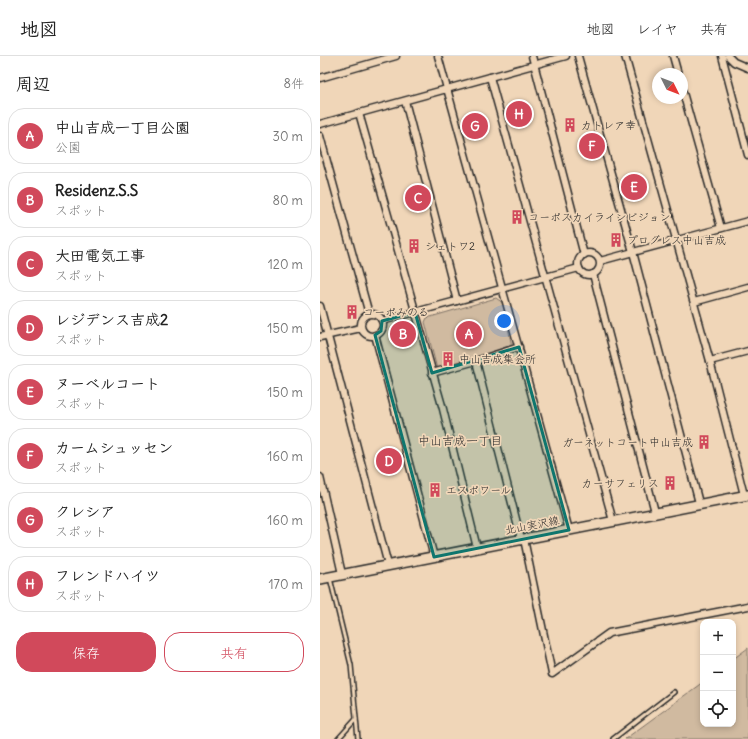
<!DOCTYPE html>
<html lang="ja">
<meta charset="utf-8">
<style>
:root{--surface:#fff;--page:#f6f6f6;--text:#222;--muted:#767676;--line:#e0e0e0;--accent:#d1495b}
body{margin:0;font-family:Delius,"Klee One",sans-serif;background:var(--page);color:var(--text)}
.controls{position:absolute;right:12px;bottom:12px;display:grid;overflow:hidden;border-radius:8px;box-shadow:0 2px 6px #0003}
.controls button{width:36px;height:36px;display:grid;place-items:center;padding:0;border:0;border-bottom:1px solid var(--line);background:var(--surface);color:var(--text);font:20px sans-serif}
.compass{position:absolute;left:332px;top:12px;width:36px;height:36px;border-radius:50%;background:var(--surface);box-shadow:0 2px 6px #0003;rotate:132deg}
.you{position:absolute;left:184px;top:265px;width:14px;height:14px;margin:-10px;border:3px solid #fff;border-radius:50%;background:#1a73e8;box-shadow:0 0 0 6px #1a73e833}
.badge{display:grid;place-items:center;width:26px;height:26px;border-radius:50%;background:var(--accent);color:#fff;font-size:13px;font-weight:700}
.pin{position:absolute;translate:-50% -50%;border:2px solid #fff;box-shadow:0 1px 4px #0006}
.list{margin:0;padding:0;list-style:none}
h2{display:flex;justify-content:space-between;align-items:center;height:52px;margin:0;padding:0 16px;font-size:17px}
h2 small{font-size:13px;font-weight:400;color:var(--muted)}
.list li{display:grid;grid-template-columns:26px 1fr auto;gap:12px;align-items:center;box-sizing:border-box;height:56px;margin:0 8px 8px;padding:0 8px;border:1px solid var(--line);border-radius:16px}
.list b{display:block;font-size:15px;white-space:nowrap}
.list p{margin:0;font-size:13px;white-space:nowrap;color:var(--muted)}
.list em{font-size:13px;font-style:normal;color:var(--muted)}
.actions{display:flex;gap:8px;padding:12px 16px}
.actions a{flex:1;padding:9px 0;border:1px solid var(--accent);border-radius:16px;text-align:center;font-size:14px;color:var(--accent)}
.actions .main{background:var(--accent);color:#fff}
.icon{flex:none;width:22px;height:22px;fill:none;stroke:currentColor;stroke-width:2;stroke-linecap:round;stroke-linejoin:round}
.map{position:relative;flex:none;width:428px;height:683px;overflow:hidden}
header{display:flex;align-items:center;gap:24px;box-sizing:border-box;height:56px;padding:0 20px;background:var(--surface);border-bottom:1px solid var(--line)}
header strong{font-size:19px}
nav{display:flex;gap:22px;margin-inline-start:auto;font-size:14px}
main{display:flex}
aside{flex:1;background:var(--surface)}
.map>svg:first-child{display:block}
.green{fill:#d0baa0;stroke:#7e7266}
.lines{fill:none;stroke-linecap:round;stroke-linejoin:round}
.lane-casing{stroke:#2b2b2b;stroke-width:6}
.street-casing{stroke:#2b2b2b;stroke-width:9}
.secondary-casing{stroke:#2b2b2b;stroke-width:12}
.lane{stroke:#f0d6b8;stroke-width:3}
.street{stroke:#f0d6b8;stroke-width:6}
.secondary{stroke:#f0d6b8;stroke-width:9}
.marked{fill:#0f766e;fill-opacity:0.2;stroke:#0f766e;stroke-width:3;stroke-linejoin:round}
.labels{text-anchor:middle;stroke-width:3.5;stroke-linejoin:round;paint-order:stroke}
.poi-label{font-size:11px;fill:#2b2b2b;stroke:#f0d6b8;text-anchor:start}
.street-label{font-size:11px;fill:#2b2b2b;stroke:#f0d6b8}
.neighbourhood-label{font-size:12px;fill:#2b2b2b;stroke:#f0d6b8}
</style>
<header>
<strong>地図</strong>
<nav><a>地図</a><a>レイヤ</a><a>共有</a></nav>
</header>
<main>
<aside>
<h2>周辺<small>8件</small></h2>
<ul class="list">
<li><span class="badge">A</span><div><b>中山吉成一丁目公園</b><p>公園</p></div><em>30 m</em></li>
<li><span class="badge">B</span><div><b>Residenz.S.S</b><p>スポット</p></div><em>80 m</em></li>
<li><span class="badge">C</span><div><b>大田電気工事</b><p>スポット</p></div><em>120 m</em></li>
<li><span class="badge">D</span><div><b>レジデンス吉成2</b><p>スポット</p></div><em>150 m</em></li>
<li><span class="badge">E</span><div><b>ヌーベルコート</b><p>スポット</p></div><em>150 m</em></li>
<li><span class="badge">F</span><div><b>カームシュッセン</b><p>スポット</p></div><em>160 m</em></li>
<li><span class="badge">G</span><div><b>クレシア</b><p>スポット</p></div><em>160 m</em></li>
<li><span class="badge">H</span><div><b>フレンドハイツ</b><p>スポット</p></div><em>170 m</em></li>
</ul>
<div class="actions"><a class="main">保存</a><a>共有</a></div>
</aside>
<div class="map">
<svg width="428" height="683" viewBox="0 0 428 683">
<rect width="100%" height="100%" fill="#f0d6b8"/>
<filter id="ink" filterUnits="userSpaceOnUse"><feTurbulence type="fractalNoise" baseFrequency=".025" numOctaves="2"/><feDisplacementMap in="SourceGraphic" scale="8" xChannelSelector="R" yChannelSelector="G"/><feConvolveMatrix kernelMatrix="1 2 1 2 8 2 1 2 1" color-interpolation-filters="sRGB"/></filter>
<g filter="url(#ink)">
<g class="green">
<polygon points="176,242 183,247 192,291 117,313 105,266 107,262"/>
<polygon points="428,592 428,683 305,683 383,626 383,668 413,668 413,603"/>
</g>
<g class="lines">
<defs>
<g id="lane">
<polyline points="10,522 31,609 38,683"/>
<polyline points="18,683 36,663"/>
<polyline points="293,683 354,636"/>
</g>
<g id="street">
<polyline points="118,0 249,474"/>
<polyline points="212,0 264,199"/>
<polyline points="258,0 313,196 379,447"/>
<polyline points="305,0 390,305 424,439"/>
<polyline points="353,0 358,18"/>
<polyline points="402,0 428,99"/>
<polyline points="408,0 414,6 428,12"/>
<polyline points="170,21 293,465"/>
<polyline points="0,22 76,0"/>
<polyline points="362,33 401,172"/>
<polyline points="85,45 137,245"/>
<polyline points="39,57 123,353 157,492"/>
<polyline points="0,68 246,0"/>
<polyline points="0,80 49,258"/>
<circle cx="269" cy="208" r="11"/>
<polyline points="280,205 428,165"/>
<polyline points="273,218 335,456"/>
<polyline points="374,246 428,231"/>
<polyline points="0,250 68,509"/>
<circle cx="52" cy="269" r="11"/>
<polyline points="62,265 259,212"/>
<polyline points="55,279 114,501"/>
<polyline points="0,281 41,272"/>
<polyline points="156,305 201,483"/>
<polyline points="390,305 428,295"/>
<polyline points="112,317 156,305 199,291"/>
<polyline points="0,421 22,518"/>
<polyline points="204,483 232,618 289,577 428,550"/>
</g>
<polyline id="secondary" points="0,523 428,439"/>
</defs>
<use href="#lane" class="lane-casing"/>
<use href="#street" class="street-casing"/>
<use href="#secondary" class="secondary-casing"/>
<use href="#lane" class="lane"/>
<use href="#street" class="street"/>
<use href="#secondary" class="secondary"/>
</g>
</g>
<path class="marked" d="M95 256 112 317 199 291 249 474 114 501 55 279 61 275 62 265Z"/>
<defs>
<symbol id="building-bare" viewBox="-9 -9 18 18"><path d="M-4-6H4V6H1V3H-1V6H-4ZM-2.5-4.3h1.7v1.8h-1.7ZM.8-4.3h1.7v1.8H.8ZM-2.5-1h1.7V.8h-1.7ZM.8-1h1.7V.8H.8Z" fill="#d1495b" stroke="#f0d6b8" stroke-width="2.5" paint-order="stroke"/></symbol>
</defs>
<g fill-rule="evenodd">
<use href="#building-bare" x="240" y="59" width="20" height="20"/>
<use href="#building-bare" x="187" y="151" width="20" height="20"/>
<use href="#building-bare" x="286" y="174" width="20" height="20"/>
<use href="#building-bare" x="84" y="180" width="20" height="20"/>
<use href="#building-bare" x="22" y="246" width="20" height="20"/>
<use href="#building-bare" x="118" y="293" width="20" height="20"/>
<use href="#building-bare" x="374" y="376" width="20" height="20"/>
<use href="#building-bare" x="340" y="417" width="20" height="20"/>
<use href="#building-bare" x="105" y="424" width="20" height="20"/>
</g>
<g class="labels">
<g class="poi-label">
<text x="261" y="73">カトレア幸</text>
<text x="208" y="165">コーポスカイラインピジョン</text>
<text x="307" y="188">プログレス中山吉成</text>
<text x="105" y="194">シェトワ2</text>
<text x="43" y="260">コーポみのる</text>
<text x="139" y="307">中山吉成集会所</text>
<text x="373" y="390" text-anchor="end">ガーネットコート中山吉成</text>
<text x="339" y="431" text-anchor="end">カーサフェリス</text>
<text x="126" y="438">エスポワール</text>
</g>
<g class="street-label">
<text transform="translate(212 469) rotate(-11)" y="4">北山実沢線</text>
</g>
<g class="neighbourhood-label">
<text x="140" y="389">中山吉成一丁目</text>
</g>
</g>
</svg>
<div class="controls">
<button>+</button>
<button>−</button>
<button><svg class="icon" aria-label="locate" viewBox="0 0 24 24"><circle cx="12" cy="12" r="6"/><path d="M12 2v4M12 18v4M2 12h4M18 12h4"/></svg></button>
</div>
<svg class="compass" viewBox="-18 -18 36 36"><path d="M0-13l5 13h-10z" fill="#e53935"/><path d="M0 13l5-13h-10z" fill="#767676"/></svg>
<div class="you"></div>
<div class="pin badge" style="left:149px;top:278px">A</div>
<div class="pin badge" style="left:83px;top:278px">B</div>
<div class="pin badge" style="left:98px;top:142px">C</div>
<div class="pin badge" style="left:69px;top:405px">D</div>
<div class="pin badge" style="left:314px;top:131px">E</div>
<div class="pin badge" style="left:272px;top:90px">F</div>
<div class="pin badge" style="left:155px;top:70px">G</div>
<div class="pin badge" style="left:199px;top:58px">H</div>
</div>
</main>
